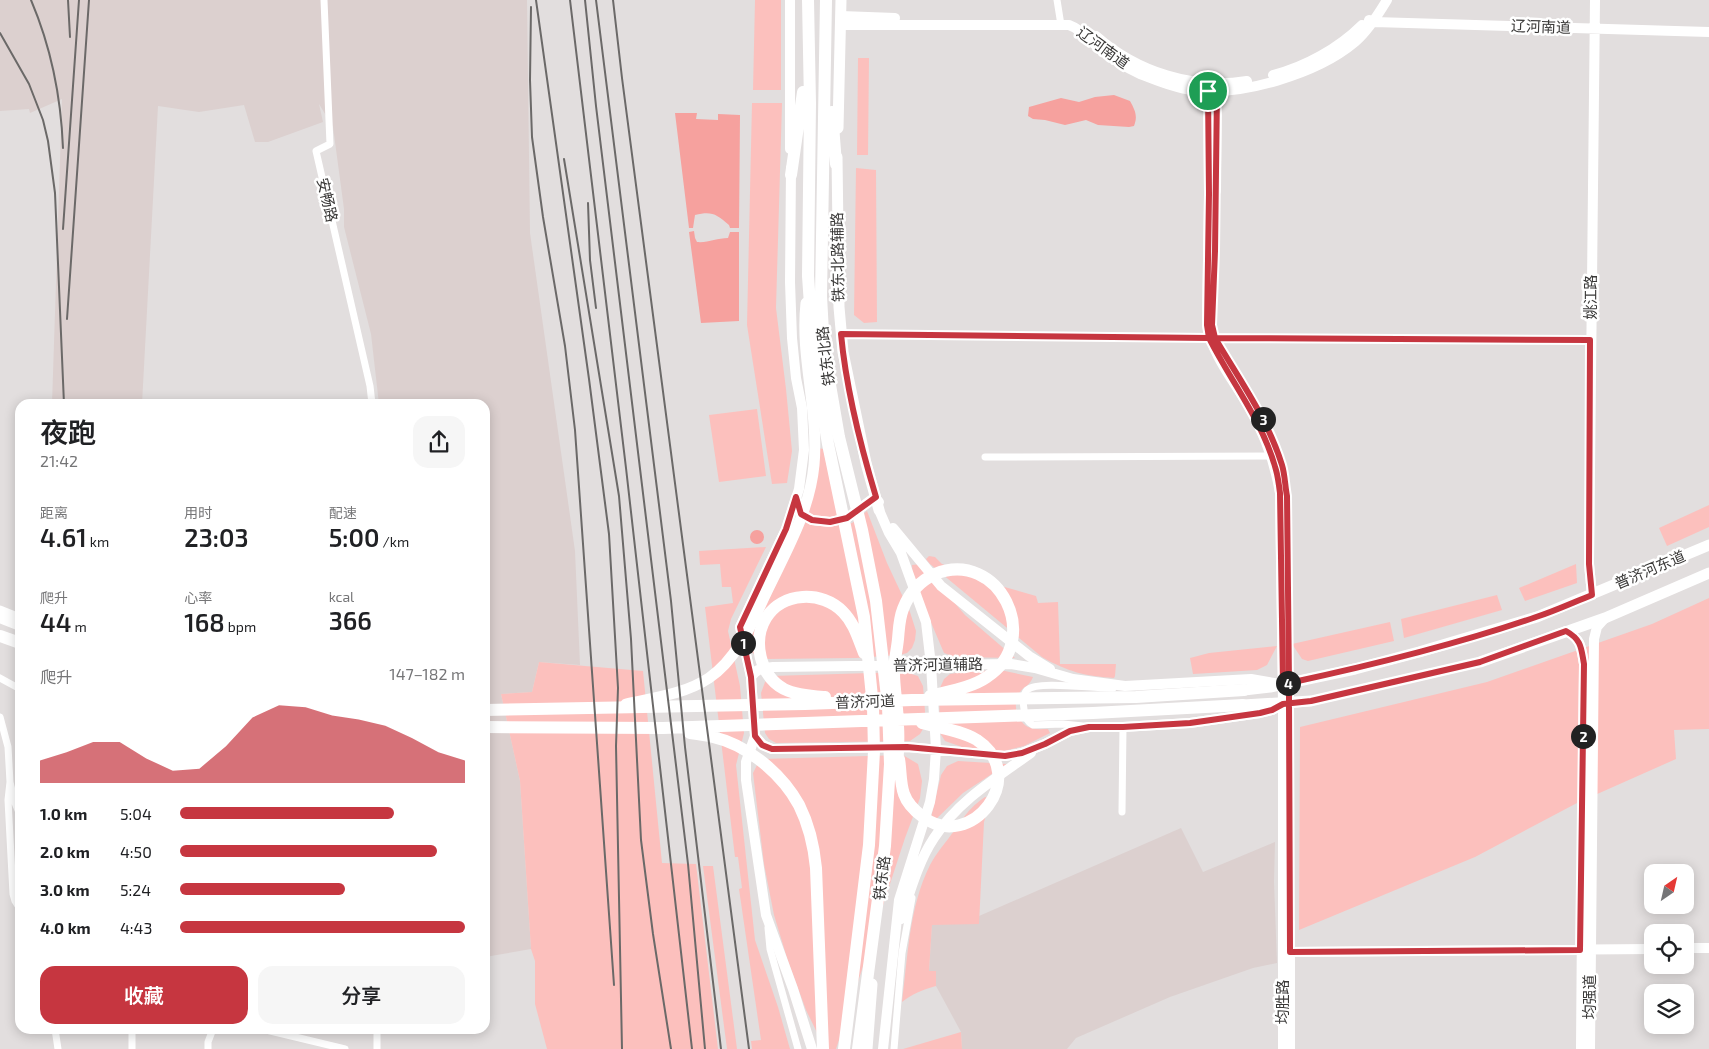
<!DOCTYPE html>
<html lang="zh">
<meta charset="utf-8">
<style>
:root{--surface:#fff;--page:#f6f6f6;--text:#202124;--muted:#757577;--accent:#c63640}
body{margin:0;font-family:"Exo 2","Noto Sans SC",sans-serif;background:var(--page);color:var(--text);height:100vh;display:flex;flex-direction:column;font-size:19px;white-space:nowrap}
*{box-sizing:border-box;margin:0}
p{font-size:16px;color:var(--muted)}
.icon{flex:none;width:28px;height:28px;fill:none;stroke:currentColor;stroke-width:2;stroke-linecap:round;stroke-linejoin:round}
.map{position:relative;flex:1;overflow:hidden}
.sheet{position:absolute;left:15px;top:399px;width:475px;height:635px;display:flex;flex-direction:column;background:var(--surface);border-radius:15px;box-shadow:0 2px 12px #0003}
.sheet>*{flex:none}
.needle{width:32px;rotate:34deg}
.buttons{position:absolute;left:1644px;top:864px;display:grid;gap:10px}
.buttons a{display:grid;place-items:center;width:50px;height:50px;border-radius:10px;background:var(--surface);box-shadow:0 2px 12px #0003;font-size:25px}
.pin{position:absolute;display:grid;place-items:center;width:42px;height:42px;color:#fff;margin:-21px;border:2px solid #fff;border-radius:50%;box-shadow:0 1px 5px #0007}
.km{position:absolute;width:25px;height:25px;margin:-12px;border-radius:50%;background:#222;color:#fff;font-size:14px;line-height:25px;text-align:center}
.round{display:grid;place-items:center;flex:none;width:52px;height:52px;border-radius:15px;background:var(--page)}
.overview{display:flex;align-items:center;justify-content:space-between;height:85px;padding:0 25px}
h1{font-size:28px;font-weight:600;line-height:38px}
.stats{display:grid;grid-template-columns:repeat(3,1fr);gap:8px;height:85px;padding:5px 25px}
.stats div{display:grid;align-content:center}
.stats b{font-size:25px;font-weight:600}
.stats small{font-size:14px;font-weight:400}
.stats p{font-size:14px}
.chart{height:140px;padding:10px 25px}
.chart p{display:flex;justify-content:space-between}
.chart svg{width:100%;height:90px;margin-top:5px;fill:var(--accent);opacity:.7}
.cta{display:flex;gap:10px;margin-top:auto;padding:10px 25px}
.cta a{flex:1;height:58px;border-radius:15px;background:var(--accent);color:#fff;font-size:20px;font-weight:600;line-height:58px;text-align:center}
.cta a+a{background:var(--page);color:var(--text)}
ul{padding:0 25px;list-style:none;font-size:16px}
li{display:grid;grid-template-columns:80px 60px 1fr;align-items:center;height:38px}
li i{height:12px;border-radius:6px;background:var(--accent)}
.map>svg:first-child{display:block}
.built{fill:#dcd0cf}
.green{fill:#fcc0bd}
.water{fill:#f6a19e}
.lines{fill:none;stroke-linecap:round;stroke-linejoin:round}
.street{stroke:#fff;stroke-width:7}
.secondary{stroke:#fff;stroke-width:10}
.primary{stroke:#fff;stroke-width:11}
.highway{stroke:#fff;stroke-width:12}
.rail{stroke:#6b6968;stroke-width:2}
.route-casing{stroke:#fff;stroke-width:10}
.route{stroke:#c63640;stroke-width:6}
.labels{text-anchor:middle;stroke-width:5;stroke-linejoin:round;paint-order:stroke}
.street-label{font-size:15px;fill:#3a3938;stroke:#fff}
</style>
<div class="map">
<svg width="1709" height="1049" viewBox="0 0 1709 1049">
<rect width="100%" height="100%" fill="#e2dede"/>
<path class="built" d="M0 0H527L530 233 575 551 580 665 539 662 532 692 501 694 520 781 531 949 485 957V404H379L371 334 344 227V209L333 127 319 104 323 122 268 142H255L244 105 199 112 158 106 142 404H52L62 99 30 113 29 109 0 111Z
M1181 828 1203 872 1275 842 1274 882 1277 963 1253 968 1170 997 1076 1038 1067 1049H962L961 1032 936 986V972L929 971 932 924H978L979 916Z"/>
<path class="green" d="M755 0H781V90H753Z
M858 58H869L868 155H857Z
M752 103H782L776 308 786 389 792 451 787 483 772 484 747 325Z
M856 168 876 170 877 322 864 323 854 315Z
M757 409 766 476 719 482 709 415Z
M819 448 823 449 839 517 824 519 808 515 818 474Z
M1709 505V527L1667 546 1659 528Z
M867 511 887 563 910 612 916 631 915 640 912 648 907 653 900 655 856 658 765 659 756 656 750 650 751 637 806 521 816 526H833L852 523Z
M766 547 731 619 728 631 740 686 744 733 736 765 755 940 778 1007 790 1049H752L751 1041 761 1040 739 889 742 888 738 857H735L705 607 733 603 731 587H722L720 564 700 565 699 551Z
M929 556 935 557 942 564 1001 586 1036 596 1038 603 1058 602 1060 664H1116L1115 676 1114 678C1085 676 1068 672 1042 657L930 564 926 559Z
M921 564 965 615 1015 658 955 657 944 653 913 580 912 565Z
M1576 564 1577 583 1525 601 1519 588Z
M1497 595 1502 610 1404 638 1401 619Z
M1709 598V729L1674 730 1676 759 1577 803 1475 857 1299 930 1300 727 1487 682 1652 624Z
M1390 622 1394 641 1308 661 1302 659 1292 644Z
M1277 646 1267 665 1257 670 1193 674 1190 658 1209 653Z
M539 662 643 671 662 863 696 864 718 1049H547L535 1004V961L531 949 520 781 501 694 532 692Z
M1000 670 1033 677C1029 687 1025 685 1020 692 1012 702 1016 720 1028 727 1034 730 1042 729 1048 729L1050 733 1024 746 1000 752 962 747 945 741 940 733 939 690 944 679 950 674 963 672Z
M905 672 918 676 923 686 926 724 920 734 910 741 776 743 769 739 765 733 761 693 765 682 771 676Z
M903 755 918 764 922 781 920 798 905 838 836 1049H825L806 1010 787 958 774 915 764 864 753 773 760 759Z
M958 761 1007 764 963 793 929 826 941 775 947 766Z
M985 797 991 798 984 822 979 924 932 925 929 971H936V986C922 990 912 994 902 1002 908 956 909 907 930 865 937 852 946 842 954 831 965 816 969 808 985 797Z
M703 866H713L737 1049H727Z
M961 1032 962 1049H903Z"/>
<path class="water" d="M1114 95 1130 101C1135 110 1138 116 1134 126L1129 127 1098 125 1086 120 1065 125 1045 120 1033 119 1028 116 1029 107 1061 98 1079 102 1095 97Z
M675 113H697L696 119 718 120V114L740 115 739 228H730L729 225C716 214 712 211 695 215L693 228H689Z
M694 231 695 238 697 242C708 243 717 238 728 238L730 232H739V321L701 323 689 232Z
M750 537a7 7 0 1 1 14 0a7 7 0 1 1-14 0Z"/>
<g class="lines">
<path class="street" d="M324 0 330 144 316 151 370 386 372 404
M1057 0 1061 25
M841 334 1590 340
M985 457 1271 456
M0 609 20 617
M0 678 20 689
M0 717 8 747 10 782
M1083 726 1063 724 1033 725C1027 722 1024 715 1024 709 1023 703 1022 695 1027 690 1038 680 1095 689 1113 688
M1122 812 1123 727
M20 815 15 803 10 782 8 800 13 894 15 901 20 909
M768 928 770 949 798 1049
M55 1029 58 1049
M132 1029V1049
M262 1029 345 1049
M377 1029V1049
M208 1049V1042L213 1029
M894 1049 902 953 912 898"/>
<path class="secondary" d="M790 0V149
M841 16 895 18
M1369 20 1374 22 1709 32
M841 25H1069C1083 30 1090 41 1101 50 1113 60 1127 68 1140 74 1156 80 1174 88 1191 90 1240 97 1317 74 1355 42 1368 31 1378 15 1387 0
M1096 36C1137 72 1193 90 1247 81
M1273 75C1305 67 1339 48 1362 25
M1213 83 1208 91 1209 194 1207 325C1212 355 1234 381 1249 407 1264 433 1275 463 1280 493L1283 704V1049
M1213 83 1217 91 1216 191
M791 168 790 282 792 338 796 378 802 408 804 450 799 489 786 529 740 627 751 677 755 736 746 762V780L766 915 793 989 812 1049
M800 508 801 513 812 520 830 522 847 518 875 497 879 502
M879 510 889 533 901 553 926 622 931 665 936 749 934 779 930 802 899 900 883 1049
M893 528 941 586 1029 656 1050 669
M1592 595 1589 564 1595 0
M1566 631C1582 640 1581 647 1584 664L1581 1049
M751 677C757 668 763 668 773 667L1011 664 1035 668 1073 679 1125 686 1251 679 1280 684
M755 736 763 745 772 749 907 747 1005 756 1022 753 1045 744 1070 731 1089 727H1123L1190 723 1260 713 1272 710 1283 704
M901 919C910 892 918 862 934 838 958 801 996 778 1031 753
M1290 923V1049
M1685 948H1709
M1284 952 1652 949
M1590 1049 1594 639 1597 627 1605 618"/>
<path class="primary" d="M838 128 841 0
M837 157 839 307 843 352 866 463 879 510
M1244 690 1270 687 1355 669 1419 652 1537 617 1709 545
M626 704C653 698 685 694 709 678 740 657 754 617 770 585 789 546 810 508 814 465 819 410 800 357 806 303
M1243 705 1311 701 1480 662 1605 618 1709 573
M867 1049 872 984"/>
<path class="highway" d="M808 0 810 103 808 276 814 362 828 444 864 617 873 707 874 751 869 845 844 1049
M826 0 821 296 824 350 839 437 862 530 876 601 888 706 890 764 885 846 858 1049
M832 112 836 164
M791 175 803 92
M0 617 20 625
M0 636 20 643
M825 697C812 696 796 695 784 689 760 676 752 641 766 618 782 592 822 590 843 612 854 623 858 638 864 653
M485 710 805 704 912 700 1136 697 1244 690
M485 727 663 728 1093 713 1243 705
M690 733C698 734 706 735 713 737 748 745 782 774 799 805 809 825 814 847 816 868L823 1049
M899 759C901 770 900 783 904 794 907 803 915 811 923 817 971 853 1031 776 977 740 961 730 939 728 922 723
M897 767C898 754 899 740 898 726 898 708 894 690 894 673 894 661 897 650 898 639 899 629 899 619 903 609 909 593 920 581 935 574 999 548 1044 640 987 677 971 688 949 691 930 696"/>
<path class="rail" d="M31 0C51 47 61 97 63 148
M68 0 70 37
M536 0 589 379 609 534 618 688 616 746 622 1049
M570 0 626 468 692 1049
M585 0 596 106 688 864 705 1049
M596 0 671 601 685 747 721 1049
M613 0 622 78 749 1049
M531 7 530 80 532 137 543 217 565 346 575 430 614 985
M0 33 29 84 43 120 48 141 55 193 64 404
M564 159 619 496 631 639 641 840 653 934 671 1049
M588 203 590 260 596 308
M63 229 79 0
M67 319 89 0"/>
</g>
<g class="lines">
<defs>
<path id="route" d="M1208 91 1209 194 1207 325 1209 338 841 334C846 388 860 444 876 497L847 518 830 522 812 520 801 514 796 497 786 529 740 627 751 677 755 736 762 745 772 749 907 747 1005 756 1022 753 1045 744 1070 731 1089 727H1123L1190 723 1260 713 1272 710 1283 704 1311 701 1480 662 1566 631C1582 640 1581 648 1584 664L1580 950 1290 952 1289 703V683L1287 496C1285 486 1285 475 1282 465 1268 419 1239 379 1215 338L1590 340 1589 564 1592 595C1574 602 1555 611 1536 617 1455 645 1373 665 1289 683L1283 684 1280 493C1279 485 1278 477 1276 470 1263 421 1231 382 1209 338H1215L1212 325 1215 251 1217 91H1208"/>
</defs>
<use href="#route" class="route-casing"/>
<use href="#route" class="route"/>
</g>
<g class="labels">
<g class="street-label">
<text transform="translate(1541 27) rotate(2)" y="5">辽河南道</text>
<text transform="translate(1103 48) rotate(36)" y="5">辽河南道</text>
<text transform="translate(327 200) rotate(77)" y="5">安畅路</text>
<text transform="translate(838 257) rotate(-91)" y="5">铁东北路辅路</text>
<text transform="translate(1591 297) rotate(-90)" y="5">姚江路</text>
<text transform="translate(826 356) rotate(-97)" y="5">铁东北路</text>
<text transform="translate(1650 570) rotate(-23)" y="5">普济河东道</text>
<text transform="translate(938 665) rotate(-1)" y="5">普济河道辅路</text>
<text transform="translate(865 702) rotate(-2)" y="5">普济河道</text>
<text transform="translate(882 878) rotate(-83)" y="5">铁东路</text>
<text transform="translate(1590 997) rotate(-90)" y="5">均强道</text>
<text transform="translate(1283 1002) rotate(-90)" y="5">均胜路</text>
</g>
</g>
</svg>
<div class="buttons">
<a><svg class="needle" viewBox="-14 -14 28 28"><path d="M0-13l5 13h-10z" fill="#e53935"/><path d="M0 13l5-13h-10z" fill="#757577"/></svg></a>
<a><svg class="icon" aria-label="locate" viewBox="0 0 24 24"><circle cx="12" cy="12" r="6"/><path d="M12 2v4M12 18v4M2 12h4M18 12h4"/></svg></a>
<a><svg class="icon" aria-label="layers" viewBox="0 0 24 24"><path d="M12 4l9 5-9 5-9-5zM3 14l9 5 9-5"/></svg></a>
</div>
<div class="pin" style="left:1208px;top:91px;background:#1e9e55"><svg class="icon" aria-label="arrive" viewBox="0 0 24 24"><path d="M6 21V4h12l-3 4 3 4H6"/></svg></div>
<b class="km" style="left:743px;top:643px">1</b>
<b class="km" style="left:1583px;top:736px">2</b>
<b class="km" style="left:1263px;top:419px">3</b>
<b class="km" style="left:1288px;top:683px">4</b>
<section class="sheet">
<div class="overview"><div><h1>夜跑</h1><p>21:42</p></div><a class="round"><svg class="icon" aria-label="share" viewBox="0 0 24 24"><path d="M12 15V3M7 8l5-5 5 5M5 13v7h14v-7"/></svg></a></div>
<div class="stats">
<div><p>距离</p><b>4.61<small> km</small></b></div>
<div><p>用时</p><b>23:03</b></div>
<div><p>配速</p><b>5:00<small> /km</small></b></div>
</div>
<div class="stats">
<div><p>爬升</p><b>44<small> m</small></b></div>
<div><p>心率</p><b>168<small> bpm</small></b></div>
<div><p>kcal</p><b>366</b></div>
</div>
<div class="chart"><p><span>爬升</span>147–182 m</p>
<svg viewBox="0 0 160 44" preserveAspectRatio="none"><path d="M0 44V33L10 29L20 24L30 24L40 32L50 38L60 37L70 26L80 12L90 6L100 7L110 11L120 13L130 16L140 22L150 29L160 33V44z"/></svg>
</div>
<ul>
<li><b>1.0 km</b>5:04<i style="width:75%"></i></li>
<li><b>2.0 km</b>4:50<i style="width:90%"></i></li>
<li><b>3.0 km</b>5:24<i style="width:58%"></i></li>
<li><b>4.0 km</b>4:43<i style="width:100%"></i></li>
</ul>
<div class="cta"><a>收藏</a><a>分享</a></div>
</section>
</div>
